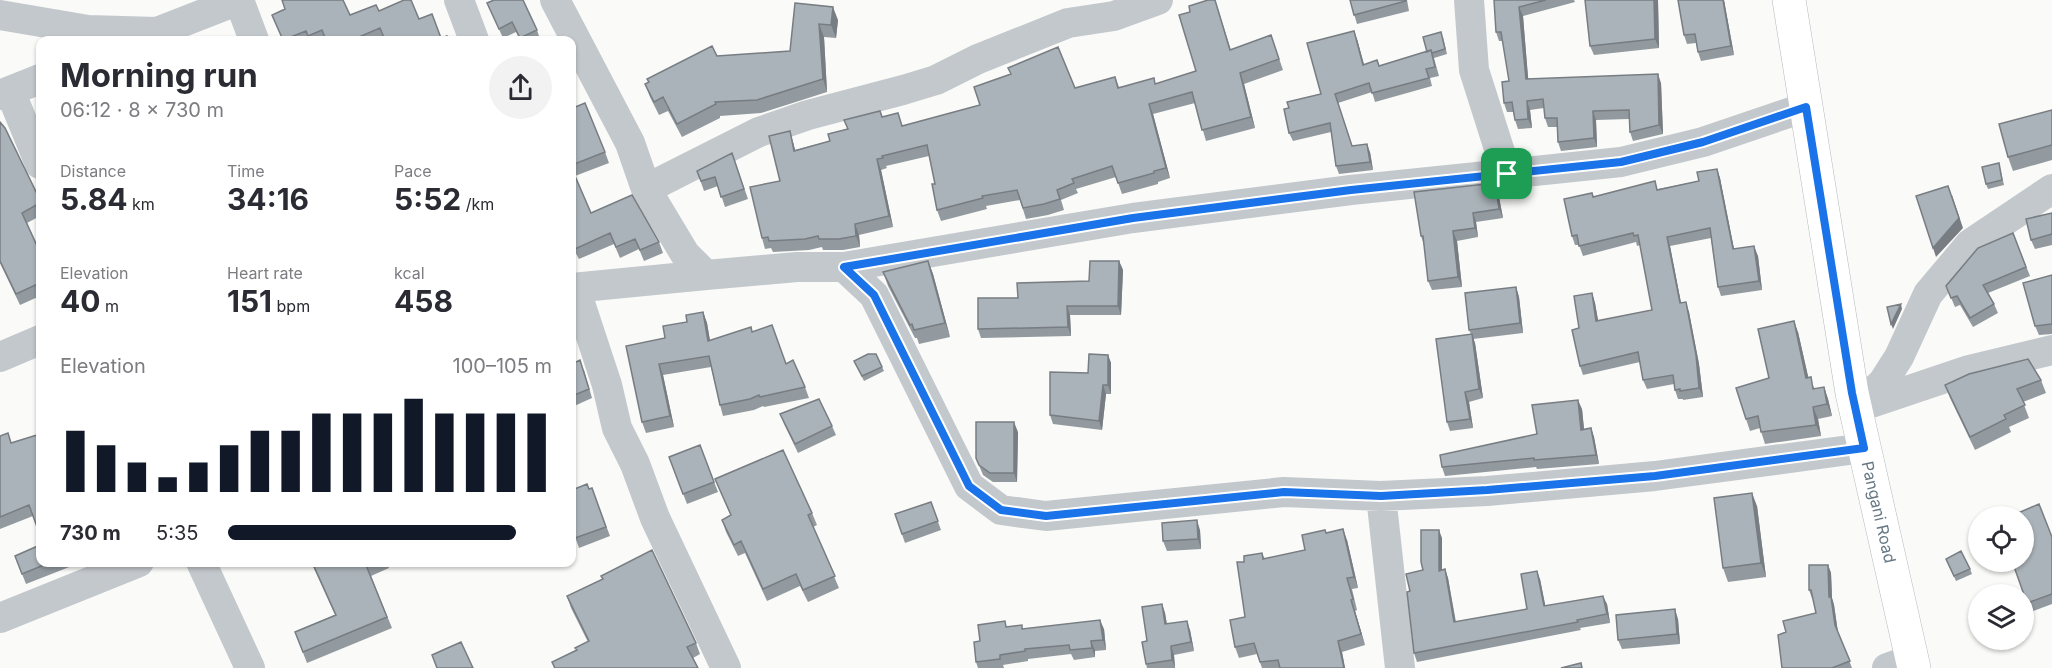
<!DOCTYPE html>
<meta charset="utf-8">
<style>
:root{--surface:#fff;--page:#f2f2f3;--text:#2b2b33;--muted:#7c7c81;--accent:#111827}
body{margin:0;font-family:Inter,sans-serif;background:var(--page);color:var(--text);height:100vh;display:flex;flex-direction:column;font-size:22px;white-space:nowrap}
*{box-sizing:border-box;margin:0}
p{font-size:20px;color:var(--muted)}
.icon{flex:none;width:33px;height:33px;fill:none;stroke:currentColor;stroke-width:2;stroke-linecap:round;stroke-linejoin:round}
.map{position:relative;flex:1;overflow:hidden}
.drawer{position:absolute;left:36px;top:36px;width:540px;height:531px;display:flex;flex-direction:column;background:var(--surface);border-radius:12px;box-shadow:0 2px 4px #0004}
.drawer>*{flex:none}
.tools{position:absolute;left:1968px;top:506px;display:grid;gap:12px}
.tools a{display:grid;place-items:center;width:66px;height:66px;border-radius:50%;background:var(--surface);box-shadow:0 2px 4px #0004;font-size:30px}
.pin{position:absolute;display:grid;place-items:center;width:51px;height:51px;color:#fff;margin:-26px;border-radius:12px;box-shadow:0 3px 9px #0006}
.round{display:grid;place-items:center;flex:none;width:63px;height:63px;border-radius:32px;background:var(--page)}
.summary{display:flex;align-items:center;justify-content:space-between;height:102px;padding:0 24px}
h1{font-size:33px;font-weight:700;line-height:45px}
.metrics{display:grid;grid-template-columns:repeat(3,1fr);gap:9px;height:102px;padding:6px 24px}
.metrics div{display:grid;align-content:center}
.metrics b{font-size:30px;font-weight:700}
.metrics small{font-size:16px;font-weight:400}
.metrics p{font-size:16px}
.chart{height:168px;padding:12px 24px}
.chart p{display:flex;justify-content:space-between}
.chart svg{width:100%;height:108px;margin-top:6px;stroke:var(--accent);stroke-width:6}
ul{padding:0 24px;list-style:none;font-size:20px}
li{display:grid;grid-template-columns:96px 72px 1fr;align-items:center;height:45px}
li i{height:15px;border-radius:8px;background:var(--accent)}
.map>svg:first-child{display:block}
.lines{fill:none;stroke-linecap:round;stroke-linejoin:round}
.major-casing{stroke:#b4babe;stroke-width:34}
.minor{stroke:#c3c8cc;stroke-width:30}
.major{stroke:#fff;stroke-width:33}
.wall{fill:#929a9f}
.shaded-wall{fill:#777d82}
.building{fill:#aab3b9;stroke:#777d82;stroke-width:1.5}
.route-casing{stroke:#fff;stroke-width:12}
.route{stroke:#1a73e8;stroke-width:8}
.labels{text-anchor:middle;stroke-width:6;stroke-linejoin:round;paint-order:stroke}
.street-label{font-size:16px;fill:#647783;stroke:#fff}
</style>
<div class="map">
<svg width="2052" height="668" viewBox="0 0 2052 668">
<rect width="100%" height="100%" fill="#fafaf8"/>
<g class="lines">
<defs>
<path id="major" d="M1789 0 1852 393 1914 668"/>
</defs>
<use href="#major" class="major-casing"/>
<path class="minor" d="M239 0 254 40
M459 0 474 40
M555 0 630 143 646 189 685 254 706 275 797 267H844L874 295 969 486 1001 510 1046 516 1284 492 1381 496 1487 491 1655 476 1864 448
M1469 0 1474 70 1507 174
M0 15 88 30 157 32
M139 39 239 0
M10 91 40 164
M0 95 40 79
M646 189 759 132 808 115 903 90 936 80 978 59 1068 23 1114 16 1158 0
M844 267 1133 218 1351 190 1621 162 1703 142 1806 107
M572 288 706 275
M575 288 607 385 617 428 635 464 655 518 726 668
M0 357 40 340
M1862 406 1969 370 2052 350
M1856 409 1883 382 1899 357 1928 294 1970 244 2052 189
M1381 496 1400 668
M201 562 250 668
M0 618 139 562
M1887 668 1912 659"/>
<use href="#major" class="major"/>
</g>
<path class="wall" d="M282 0 350 15 379 11 419 19 441 38 449 40H283L272 15 285 9Z
M1350 0H1407L1409 11 1357 24Z
M1494 0H1574L1575 2 1523 16 1528 79 1661 83 1663 134 1633 141 1630 132 1629 119 1596 120 1597 147 1561 151 1558 142 1557 127H1548L1545 118 1544 108 1530 110 1532 128 1518 129 1515 120 1513 112H1507L1504 103 1509 81 1503 41H1499L1496 32Z
M1658 0 1659 48 1594 55 1590 46Z
M1724 0 1734 55 1701 61 1698 52 1696 43 1687 44 1684 35Z
M487 3 537 30 540 39 537 40H520L516 32 503 38Z
M795 3 838 20 836 38 824 37 827 92 761 113 720 116V118L682 137 668 111 659 115 650 97 645 84 717 56 790 51Z
M1218 9 1231 50 1271 35 1283 70 1244 84 1255 128 1206 141 1195 103 1153 114 1170 178 1158 182V184L1122 194 1116 177 1076 189 1078 193 1061 200 1064 210 1048 215 1026 219 1020 200 986 206 987 209 941 221 937 210 935 184 929 156 886 166 887 168 881 170 893 227 859 235 860 247 843 250H823L822 247 809 250 773 252 771 248 765 249 762 238 780 181 793 142 795 150 830 141 848 129 880 111 883 117 903 126 1075 88 1115 77 1119 87 1156 84 1196 71Z
M1443 37 1447 54 1434 58 1439 76 1430 78 1432 86 1375 102 1372 92 1338 103 1352 146 1370 152 1373 170 1339 174 1336 166 1331 132 1293 141 1289 133V108L1321 94 1357 39 1364 64 1379 66 1427 52Z
M572 106 605 152 609 163 575 176 591 213 659 242 663 253 644 261 639 249 620 258 614 244 579 259 573 248H572Z
M2052 110V160L2013 171 2008 157Z
M0 122 40 200V216L27 223 39 250H40V296L20 305 0 263Z
M732 153 748 199 725 207 718 186 704 191 697 171Z
M1999 163 2004 185 1988 189 1986 184Z
M1717 169 1720 178 1734 249 1758 256 1762 290 1721 296 1718 287 1711 238 1670 246 1681 303 1689 312 1699 364 1703 397 1683 400V399H1678L1675 390 1674 384 1647 389 1643 380 1640 362 1583 375 1580 366 1579 328 1592 293 1595 303 1598 321 1652 310 1640 245 1637 246 1636 242 1583 256 1579 245H1575L1572 236 1592 193 1594 197 1658 189 1699 181Z
M1495 183 1498 192 1503 218 1476 222 1478 237 1457 241 1462 287 1432 290 1428 281 1424 245 1421 236Z
M2052 213V245L2035 249 2031 240Z
M2013 233 2030 276 1988 293 1994 304 1998 313 1973 327 1960 305 1955 307 1946 286Z
M928 261 933 274 950 337 919 344 917 338H915L888 286 883 272Z
M1119 261 1123 270 1121 315H1070L1071 336 981 338 978 329 1018 298 1089 281Z
M2052 275V334L2039 335 2035 326Z
M1516 287 1519 297 1523 333 1473 339 1475 343 1483 398 1469 402 1473 428 1450 431 1447 422 1471 334 1469 330Z
M703 312 707 323 710 341 752 332 786 364 805 387 809 398 764 407 763 406 754 410 723 416 720 405 711 367 663 375 674 427 646 433 642 422 665 338 687 322Z
M1798 332 1808 377 1815 389 1824 387 1828 399 1832 416 1818 419 1821 436 1765 444 1760 428 1750 431 1746 419Z
M1108 355 1111 363V394H1106L1102 430 1053 424 1050 415 1088 373Z
M854 361 882 367 884 371 864 381Z
M572 364 584 370 592 398 572 407Z
M2041 380 2046 393 2023 402 2029 418 2009 427 2011 432 1975 450 1950 398 1945 385Z
M1582 409 1584 429 1591 428 1594 437 1599 464 1537 469 1536 467 1445 476 1442 467 1537 434Z
M780 414 832 426 836 435 798 453 784 424Z
M1018 432 1017 482H993L983 475 976 458Z
M0 436 11 443 33 516 0 529Z
M700 445 718 492 687 504 669 457Z
M715 479 812 513 817 525 813 527 839 588 808 602 800 586 767 601 745 553 738 556 726 532 722 520 731 516Z
M592 488 610 536 579 548 572 528 589 489Z
M931 502 941 530 905 543 895 514Z
M1757 506 1766 577 1728 582 1723 568Z
M1200 530 1201 549 1167 551 1163 541Z
M1326 533 1347 540 1358 588 1352 589 1357 610 1355 611 1365 645 1342 652 1345 668H1262L1257 654 1239 658 1235 647 1245 617 1244 562 1262 553 1265 559 1305 550Z
M2052 537V604L2031 612 2013 562 2011 563 2010 561H2024Z
M1442 538V570L1445 569 1448 578 1456 622 1527 609 1540 579 1545 605 1607 604 1610 623 1580 628 1581 630 1417 662 1414 653 1410 591Z
M15 556 40 562H82L26 584Z
M311 562H387L389 568 371 576 392 628 307 663 295 632 335 615Z
M1948 564 1970 569 1972 574 1956 581Z
M1828 565 1831 573 1832 598 1834 605 1838 632 1852 668H1782L1786 632 1816 613 1813 598H1812L1809 590Z
M567 596 696 643 700 654 693 658 698 668H554L552 662 576 650 588 642 571 608Z
M1162 604 1165 613 1167 624 1190 630 1194 651 1174 655 1175 668H1147L1146 664 1147 641Z
M1678 619 1680 644 1622 649 1618 640Z
M1007 627 1023 629H1104L1106 650 1095 651V657L1074 660 1071 654 1028 659V661L1003 665 1004 668H978L976 662 980 641Z"/>
<path class="shaded-wall" d="M1654 0H1658L1659 48 1655 39Z
M1723 0H1724L1734 55 1731 46Z
M833 7 838 20 836 38 831 25Z
M1519 7 1523 16 1529 88 1526 79Z
M819 24 824 37 827 92 823 79Z
M1354 31 1357 39 1366 73 1363 65Z
M1240 73 1244 84 1255 128 1251 117Z
M1658 74 1661 83 1663 134 1659 125Z
M1527 101 1530 110 1532 128 1528 119Z
M1149 104 1153 114 1170 178 1166 168Z
M1593 111 1596 120 1597 147 1594 138Z
M790 131 793 142 798 161 794 151Z
M1367 144 1370 152 1373 170 1370 162Z
M877 159 881 170 893 227 889 216Z
M1717 169 1720 178 1736 259 1733 249Z
M1495 183 1498 192 1503 218 1499 209Z
M1952 195 1963 228 1936 257 1933 248Z
M1473 213 1476 222 1478 237 1475 228Z
M855 224 859 235 860 247 856 236Z
M1453 231 1457 241 1462 287 1458 277Z
M1667 237 1670 246 1683 313 1680 303Z
M1754 246 1758 256 1762 290 1759 281Z
M928 261 933 274 950 337 945 323Z
M1119 261 1123 270 1121 315 1118 306Z
M1516 287 1519 297 1523 333 1520 323Z
M1592 293 1595 303 1600 331 1596 321Z
M1686 302 1689 312 1699 364 1703 397 1699 388Z
M1901 304 1902 309 1893 329 1891 324Z
M1067 306 1070 315 1071 336 1068 327Z
M703 312 707 323 712 352 708 341Z
M1794 321 1798 332 1811 389 1806 378Z
M1472 334 1475 343 1483 398 1479 389Z
M1108 355 1111 363V394L1108 385Z
M659 364 663 375 674 427 670 416Z
M1103 385 1106 394 1102 430 1099 421Z
M1824 387 1828 399 1832 416 1827 404Z
M1465 392 1469 402 1473 428 1470 419Z
M1578 400 1582 409 1585 439 1581 430Z
M1813 407 1818 419 1821 436 1816 425Z
M1014 422 1018 432 1017 482 1014 473Z
M1591 428 1594 437 1599 464 1596 455Z
M1752 493 1757 506 1766 577 1761 563Z
M1197 520 1200 530 1201 549 1198 539Z
M1343 529 1347 540 1358 588 1354 577Z
M1439 530 1442 538V579L1439 571Z
M1828 565 1831 573 1832 598 1834 605 1838 633 1835 625 1829 597Z
M1445 569 1448 578 1457 631 1454 622Z
M1537 571 1540 579 1547 614 1544 606Z
M1603 596 1607 604 1610 623 1607 614Z
M1351 600 1355 611 1365 645 1361 634Z
M1162 604 1165 613 1168 633 1165 624Z
M1675 609 1678 619 1680 644 1677 634Z
M1100 620 1104 629 1106 650 1103 640Z
M1187 621 1190 630 1194 651 1191 642Z
M1091 641 1095 651V657L1092 648Z
M1338 641 1342 652 1345 668H1344Z
M1171 646 1174 655 1175 668 1172 660Z"/>
<path class="building" d="M282 0H343L350 15 376 5 379 11 404 0H411L419 19 432 14 441 38 447 36 449 40H385L380 28 352 40H326L322 30 308 36 306 31 283 40 272 15 285 9Z
M494 0H523L537 30 520 38 512 22 499 29 487 3Z
M1208 0H1215L1230 50 1271 35 1279 59 1240 73 1251 117 1202 130 1192 92 1149 104 1166 168 1154 171V173L1118 183 1112 166 1072 179 1074 183 1057 190 1060 199 1044 204 1023 208 1017 190 982 196 983 198 937 210 932 184H935L927 145 882 156 883 158 877 159 889 216 855 224 856 236 839 239H819L818 236 805 239 769 241 768 237 762 238 750 187 780 181 769 136 790 131 794 151 830 141 828 134 848 129 844 120 880 111 882 117 898 113 902 126 980 105 974 87 1011 74 1008 68 1058 47 1075 88 1115 77 1118 88 1154 78 1155 84 1196 71 1179 15 1190 12 1189 6Z
M1350 0H1406V1L1354 15Z
M1494 0H1546L1519 7 1526 79 1658 74 1659 125 1630 132 1629 110 1593 111 1594 138 1558 142 1557 118H1545L1543 99 1527 101 1528 119 1515 120 1512 102 1504 103 1502 82 1509 81 1501 32H1496Z
M1585 0H1654L1655 39 1590 46Z
M1678 0H1723L1731 46 1698 52 1695 34 1684 35Z
M795 3 833 7 831 25 819 24 823 79 757 100 715 102 716 104 677 124 663 97 654 102 645 84 649 82 647 79 712 46 717 56 790 51Z
M1354 31 1363 65 1377 60 1379 66 1431 50 1435 67 1426 69 1429 78 1372 93 1369 83 1335 94 1352 146 1367 144 1370 162 1336 166 1330 123 1289 133 1284 109 1289 108 1287 102 1321 94 1307 43Z
M1441 32 1445 49 1432 53 1431 50 1427 52 1423 37Z
M585 103 605 152 572 165V106L573 108Z
M2052 110V145L2008 157 1999 124Z
M0 122 5 128 40 200V203L22 213 39 250H40V283L16 294 0 261Z
M732 153 744 189 721 197 715 177 701 181 697 171Z
M1999 163 2002 180 1986 184 1982 167Z
M572 169 591 213 632 195 659 242 640 250 635 239 616 247 610 233 575 249 572 242Z
M1717 169 1733 249 1754 246 1759 281 1718 287 1710 228 1667 237 1680 303 1686 302 1696 355 1699 388 1680 391V389L1675 390 1673 375 1643 380 1638 352 1580 366 1572 330 1579 328 1574 296 1592 293 1596 321 1652 310 1638 235 1634 236 1633 233 1579 246 1577 235 1572 236 1564 199 1592 193 1593 197 1655 181 1657 190 1699 181 1697 172Z
M1495 183 1499 209 1473 213 1475 228 1453 231 1458 277 1428 281 1423 236H1421L1414 192Z
M1948 186 1959 218 1933 248 1916 196Z
M2052 213V234L2031 240 2026 219Z
M2013 233 2026 267 1983 285 1994 304 1970 318 1957 296 1951 298 1946 286 1978 248Z
M928 261 945 323 914 330 912 324 910 325 883 272Z
M1090 261H1119L1118 306H1067L1068 327 978 329V298H1018L1017 283 1089 281Z
M2052 275V324L2035 326 2023 283Z
M1516 287 1520 323 1469 330 1465 293Z
M1901 304 1891 324 1887 307Z
M703 312 708 341 751 327 752 332 772 325 786 364 793 360 805 387 760 397 759 395 750 399 720 405 709 356 659 364 670 416 642 422 626 346 665 338 663 326 687 322 686 315Z
M1794 321 1806 378 1811 377 1813 389 1824 387 1827 404 1813 407 1816 425 1761 432 1758 416 1746 419 1736 388 1769 378 1758 329Z
M1472 334 1479 389 1465 392 1470 419 1447 422 1436 339Z
M868 354H876L882 367 862 376 854 361Z
M1089 354 1108 355V385H1103L1099 421 1050 415V372L1088 373Z
M2028 359 2041 380 2017 389 2025 405 2004 415 2006 419 1970 437 1945 385 1969 374Z
M580 360 589 389 572 396V364Z
M819 399 832 426 795 444 780 414Z
M1578 400 1581 430 1591 428 1596 455 1534 460V458L1442 467 1440 455 1537 434 1532 405Z
M976 422H1014V473H990L979 465 976 458Z
M8 433 11 443 40 434V535L29 505 0 517V436Z
M700 445 714 482 683 494 669 457Z
M783 450 812 513 808 515 835 576 803 590 796 574 763 589 741 541 734 545 722 520 731 515 715 479Z
M587 484 589 489 592 488 606 527 575 538 572 528V490Z
M1752 493 1761 563 1723 568 1714 498Z
M931 502 938 521 902 534 895 514Z
M2039 504 2052 537V594L2027 603 2012 561H2024V516H2011Z
M1197 520 1198 539 1163 541 1162 523Z
M1343 529 1354 577 1347 578 1353 599 1351 600 1361 634 1338 641 1344 668H1280L1278 660 1260 662 1254 643 1235 647 1230 620 1245 617 1237 562H1244V556L1262 553 1263 559 1305 550 1302 535 1325 530 1326 533Z
M1421 530H1439V571L1445 569 1454 622 1527 609 1521 574 1537 571 1544 606 1603 596 1607 614 1577 620 1578 622 1414 653 1407 592 1410 591 1406 574 1423 570 1421 562Z
M40 545V562H51L22 574 15 556Z
M652 550 696 643 687 647 698 668H555L552 662 577 650 575 648 589 641 567 596 603 579 601 576Z
M1961 551 1970 569 1954 576 1946 559Z
M312 562H372L366 565 387 617 303 652 295 632 336 615Z
M1809 565H1828L1829 597H1831L1835 625 1850 661 1832 668H1782L1778 635 1786 632 1783 621 1816 613 1811 590H1809Z
M1162 604 1165 624 1187 621 1191 642 1171 646 1172 660 1146 664 1142 642 1147 641 1142 607Z
M1675 609 1677 634 1618 640 1616 615Z
M1100 620 1103 640 1091 641 1092 648 1070 650 1069 645 1025 649V651L1000 655V659L976 662 974 642 980 641 978 625 1005 621 1006 627 1022 625V629Z
M461 642 473 668H437L432 655Z
M1581 663 1582 668H1561Z"/>
<g class="lines">
<defs>
<path id="route" d="M1806 107 1852 393 1864 448 1655 476 1487 490 1381 496 1284 492 1046 516 1001 510 969 486 874 295 844 267 1133 218 1351 190 1621 162 1703 142Z"/>
</defs>
<use href="#route" class="route-casing"/>
<use href="#route" class="route"/>
</g>
<g class="labels">
<g class="street-label">
<text transform="translate(1879 512) rotate(77)" y="6">Pangani Road</text>
</g>
</g>
</svg>
<div class="tools">
<a><svg class="icon" aria-label="locate" viewBox="0 0 24 24"><circle cx="12" cy="12" r="6"/><path d="M12 2v4M12 18v4M2 12h4M18 12h4"/></svg></a>
<a><svg class="icon" aria-label="layers" viewBox="0 0 24 24"><path d="M12 4l9 5-9 5-9-5zM3 14l9 5 9-5"/></svg></a>
</div>
<div class="pin" style="left:1507px;top:174px;background:#1e9e55"><svg class="icon" aria-label="arrive" viewBox="0 0 24 24"><path d="M6 21V4h12l-3 4 3 4H6"/></svg></div>
<section class="drawer">
<div class="summary"><div><h1>Morning run</h1><p>06:12 · 8 × 730 m</p></div><a class="round"><svg class="icon" aria-label="share" viewBox="0 0 24 24"><path d="M12 15V3M7 8l5-5 5 5M5 13v7h14v-7"/></svg></a></div>
<div class="metrics">
<div><p>Distance</p><b>5.84<small> km</small></b></div>
<div><p>Time</p><b>34:16</b></div>
<div><p>Pace</p><b>5:52<small> /km</small></b></div>
</div>
<div class="metrics">
<div><p>Elevation</p><b>40<small> m</small></b></div>
<div><p>Heart rate</p><b>151<small> bpm</small></b></div>
<div><p>kcal</p><b>458</b></div>
</div>
<div class="chart"><p><span>Elevation</span>100–105 m</p>
<svg viewBox="0 0 160 44" preserveAspectRatio="none"><path d="M5 44V19M15 44V25M25 44V32M35 44V38M45 44V32M55 44V25M65 44V19M75 44V19M85 44V12M95 44V12M105 44V12M115 44V6M125 44V12M135 44V12M145 44V12M155 44V12"/></svg>
</div>
<ul>
<li><b>730 m</b>5:35<i style="width:89%"></i></li>
</ul>
</section>
</div>
